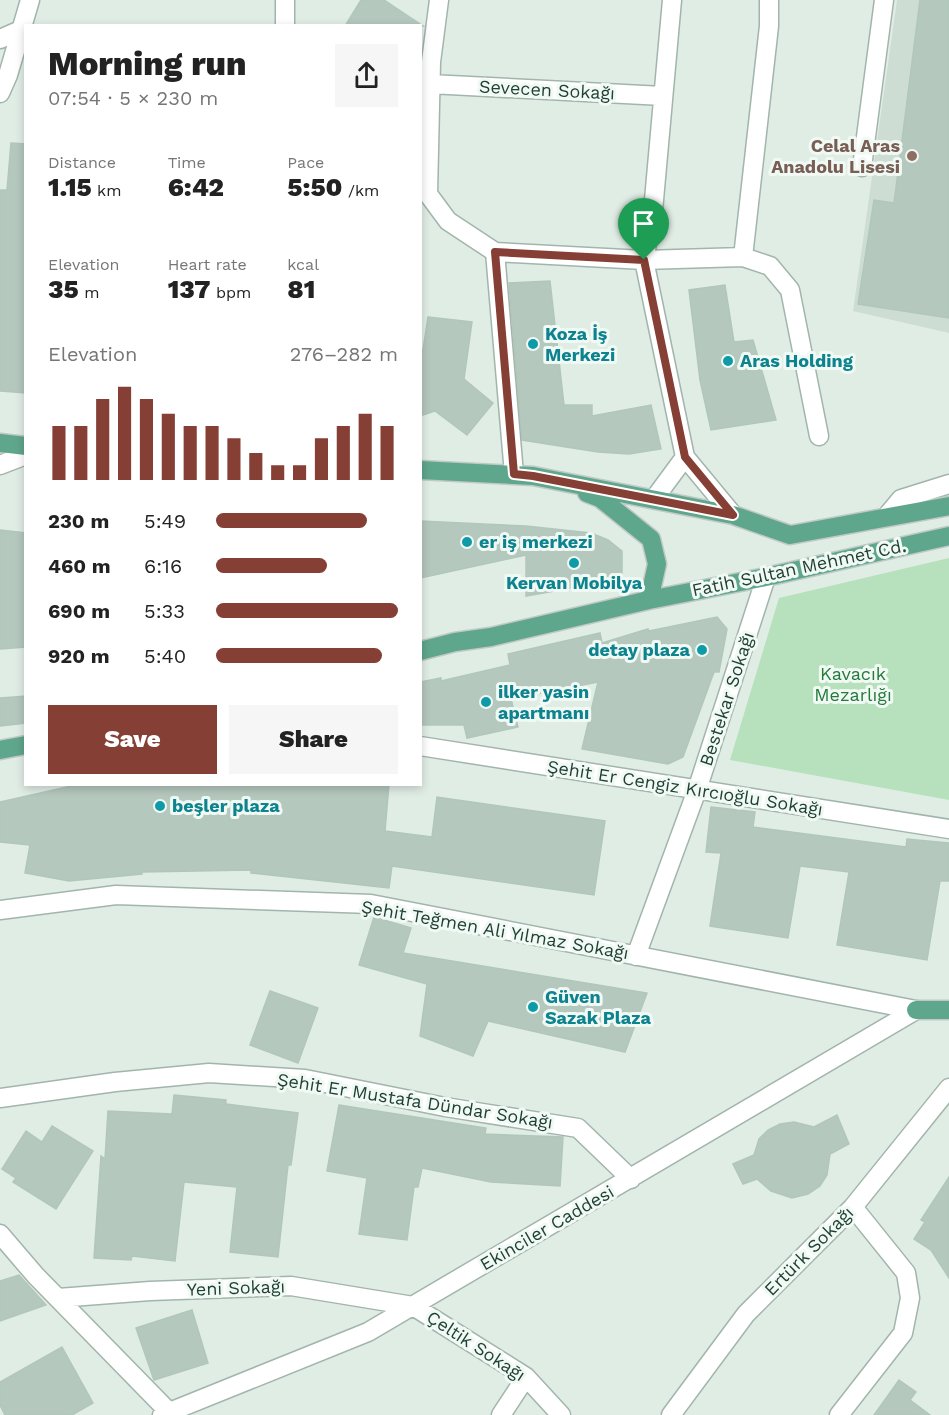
<!DOCTYPE html>
<meta charset="utf-8">
<style>
:root{--surface:#fff;--page:#f6f6f6;--text:#222;--muted:#767676;--accent:#853f34}
body{margin:0;font-family:"Work Sans",sans-serif;background:var(--page);color:var(--text);height:100vh;display:flex;flex-direction:column;font-size:22px;white-space:nowrap}
*{box-sizing:border-box;margin:0}
p{font-size:20px;color:var(--muted)}
.icon{flex:none;width:33px;height:33px;fill:none;stroke:currentColor;stroke-width:2;stroke-linecap:round;stroke-linejoin:round}
.map{position:relative;flex:1;overflow:hidden}
.panel{position:absolute;left:24px;top:24px;width:398px;height:762px;display:flex;flex-direction:column;background:var(--surface);border-radius:0px;box-shadow:0 3px 9px #0003}
.panel>*{flex:none}
.pin{position:absolute;display:grid;place-items:center;width:51px;height:51px;color:#fff;margin:-62px -26px;border-radius:50% 50% 50% 0;rotate:-45deg;box-shadow:0 0 6px #0007}
.pin .icon{rotate:45deg}
.round{display:grid;place-items:center;flex:none;width:63px;height:63px;border-radius:0px;background:var(--page)}
.headline{display:flex;align-items:center;justify-content:space-between;height:102px;padding:0 24px}
h1{font-size:33px;font-weight:800;line-height:45px}
.metrics{display:grid;grid-template-columns:repeat(3,1fr);gap:9px;height:102px;padding:6px 24px}
.metrics div{display:grid;align-content:center}
.metrics b{font-size:26px;font-weight:800}
.metrics small{font-size:16px;font-weight:400}
.metrics p{font-size:16px}
.chart{height:168px;padding:12px 24px}
.chart p{display:flex;justify-content:space-between}
.chart svg{width:100%;height:108px;margin-top:6px;stroke:var(--accent);stroke-width:6}
.cta{display:flex;gap:12px;margin-top:auto;padding:12px 24px}
.cta a{flex:1;height:69px;border-radius:0px;background:var(--accent);color:#fff;font-size:24px;font-weight:800;line-height:69px;text-align:center}
.cta a+a{background:var(--page);color:var(--text)}
ul{padding:0 24px;list-style:none;font-size:20px}
li{display:grid;grid-template-columns:96px 72px 1fr;align-items:center;height:45px}
li i{height:15px;border-radius:8px;background:var(--accent)}
.map>svg:first-child{display:block}
.built{fill:#ceddd4}
.green{fill:#b6e1bc}
.building{fill:#b5c8be;stroke:#b1c7bb;stroke-width:1.5}
.lines{fill:none;stroke-linecap:round;stroke-linejoin:round}
.minor-casing{stroke:#a2b5ac;stroke-width:21}
.major-casing{stroke:#c0c9c6;stroke-width:21}
.minor{stroke:#fff;stroke-width:18}
.major{stroke:#5fa78c;stroke-width:18}
.route-casing{stroke:#fff;stroke-width:12}
.route{stroke:#853f34;stroke-width:8}
.education-dot{fill:#8d6e63;stroke:#f1f9f4;stroke-width:2}
.culture-dot{fill:#0f9aa8;stroke:#f1f9f4;stroke-width:2}
.labels{text-anchor:middle;stroke-width:6;stroke-linejoin:round;paint-order:stroke}
.street-label{font-size:18px;fill:#1e3f32;stroke:#f1f9f4}
.education-label{font-size:18px;font-weight:bold;fill:#785e54;stroke:#f1f9f4;text-anchor:end}
.culture-label{font-size:18px;font-weight:bold;fill:#0d838f;stroke:#f1f9f4;text-anchor:start}
.park-label{font-size:18px;fill:#247a3b;stroke:#f1f9f4}
</style>
<div class="map">
<svg width="949" height="1415" viewBox="0 0 949 1415">
<rect width="100%" height="100%" fill="#e0ede5"/>
<path class="built" d="M897 0H949V333L853 311Z"/>
<path class="green" d="M949 558V800L730 760 779 598Z"/>
<path class="building" d="M361 0H384L423 26H345Z
M920 0H949V318L858 304 874 200 894 203Z
M11 143 26 144V393L0 391V190H7Z
M550 281 564 405H592V416L651 405 661 449 629 454 598 452 522 440 509 283Z
M725 285 734 342 753 340 776 420 711 430 700 380 689 290Z
M428 317 472 322 464 379 493 403 467 435 435 411 420 416V369Z
M420 521 526 526 591 533 608 540 622 551V575L605 582 526 596V555L420 578Z
M0 530 26 533V647L0 649Z
M717 617 727 629 719 672H714L683 757 668 764 582 749 598 682 511 699 518 727 467 738 464 725H420V682L441 678V681L510 665 508 654 600 633 602 643 648 629 649 631Z
M26 696V723L0 726V698Z
M80 784H389L385 831 432 837 437 797 605 821 594 895 392 866 389 888 251 873V870L142 872V874L69 881 25 873 30 845 0 842V802Z
M711 807 755 812 753 827 906 847 907 839 949 843V881H940L927 960 837 945 849 872 800 866 788 938 710 926 721 853 706 852Z
M374 917 411 928 403 953 647 993 625 1052 488 1021 473 1056 420 1036 427 984 359 965Z
M270 991 318 1008 298 1063 250 1045Z
M174 1095 226 1100V1104L298 1113 291 1165H288L278 1257 230 1252 237 1187 184 1182 175 1261 132 1256 131 1260 94 1258 101 1156 105 1159 108 1111 172 1114Z
M339 1105 486 1128 485 1134 563 1137 560 1186 491 1182 422 1168 418 1187H414L407 1240 359 1234 367 1178 327 1171Z
M837 1115 849 1144 830 1154 827 1175 820 1186 808 1194 792 1198 771 1191 757 1179 743 1184 733 1164 754 1155 759 1139 768 1130 780 1124 794 1122 814 1127Z
M52 1126 93 1151 56 1209 13 1182 16 1178 2 1169 26 1131 42 1142Z
M949 1177V1278L931 1250 914 1239 925 1222 921 1220Z
M19 1275 46 1305 0 1321V1281Z
M192 1310 208 1363 154 1380 136 1328Z
M62 1347 93 1403 72 1415H5L0 1405V1382Z
M899 1380 916 1392 910 1400 930 1415H874Z"/>
<g class="lines">
<defs>
<path id="minor" d="M439 0 431 62 428 194 448 221 495 252 514 474
M672 0 653 211 644 260 685 457 733 515
M285 26V0
M0 39 23 29
M430 84 663 96
M0 93 8 75 30 0
M862 167 884 0
M495 252 644 260 743 257 770 266 790 290 819 436
M743 257 769 26V0
M0 465 26 455
M654 499 685 457
M886 517 901 499 949 484
M420 746 949 829
M0 910 116 895 371 904 916 1010
M636 956 697 790 766 577
M0 1098 115 1082 209 1073 305 1079 445 1107 578 1128 631 1179
M0 1234 36 1276 172 1415
M58 1298 150 1291 291 1286 413 1306 526 1377 561 1415
M162 1415 368 1332 916 1010
M501 1415 526 1377
M671 1415 746 1314 853 1207 949 1088
M839 1415 903 1333 910 1298 906 1273 853 1207"/>
<path id="major" d="M0 443 26 446
M420 470 533 476 733 515 790 535 949 506
M587 493 600 498 651 539 657 564 649 600
M420 651 455 642 491 637 649 600 766 577 949 536
M0 750 26 745
M916 1010H949"/>
</defs>
<use href="#minor" class="minor-casing"/>
<use href="#major" class="major-casing"/>
<use href="#minor" class="minor"/>
<use href="#major" class="major"/>
</g>
<g class="lines">
<defs>
<path id="route" d="M495 252 644 260 685 457 733 515 533 476 514 474Z"/>
</defs>
<use href="#route" class="route-casing"/>
<use href="#route" class="route"/>
</g>
<circle class="education-dot" cx="912" cy="156" r="6"/>
<g class="culture-dot">
<circle cx="533" cy="344" r="6"/>
<circle cx="728" cy="361" r="6"/>
<circle cx="467" cy="542" r="6"/>
<circle cx="574" cy="563" r="6"/>
<circle cx="702" cy="650" r="6"/>
<circle cx="486" cy="702" r="6"/>
<circle cx="160" cy="806" r="6"/>
<circle cx="533" cy="1007" r="6"/>
</g>
<g class="labels">
<g class="street-label">
<text transform="translate(547 90) rotate(3)" y="6">Sevecen Sokağı</text>
<text transform="translate(799 568) rotate(-12)" y="6">Fatih Sultan Mehmet Cd.</text>
<text transform="translate(727 699) rotate(-72)" y="6">Bestekar Sokağı</text>
<text transform="translate(685 788) rotate(9)" y="6">Şehit Er Cengiz Kırcıoğlu Sokağı</text>
<text transform="translate(495 930) rotate(10)" y="6">Şehit Teğmen Ali Yılmaz Sokağı</text>
<text transform="translate(415 1101) rotate(9)" y="6">Şehit Er Mustafa Dündar Sokağı</text>
<text transform="translate(547 1228) rotate(-30)" y="6">Ekinciler Caddesi</text>
<text transform="translate(809 1251) rotate(-45)" y="6">Ertürk Sokağı</text>
<text transform="translate(236 1288) rotate(-2)" y="6">Yeni Sokağı</text>
<text transform="translate(476 1346) rotate(33)" y="6">Çeltik Sokaḡı</text>
</g>
<g class="education-label">
<text x="900" y="152">Celal Aras<tspan x="900" dy="21">Anadolu Lisesi</tspan></text>
</g>
<g class="culture-label">
<text x="545" y="340">Koza İş<tspan x="545" dy="21">Merkezi</tspan></text>
<text x="740" y="367">Aras Holding</text>
<text x="479" y="548">er iş merkezi</text>
<text x="574" y="589" text-anchor="middle">Kervan Mobilya</text>
<text x="690" y="656" text-anchor="end">detay plaza</text>
<text x="498" y="698">ilker yasin<tspan x="498" dy="21">apartmanı</tspan></text>
<text x="172" y="812">beşler plaza</text>
<text x="545" y="1003">Güven<tspan x="545" dy="21">Sazak Plaza</tspan></text>
</g>
<g class="park-label">
<text x="853" y="680">Kavacık<tspan x="853" dy="21">Mezarlığı</tspan></text>
</g>
</g>
</svg>
<div class="pin" style="left:644px;top:260px;background:#1e9e55"><svg class="icon" aria-label="arrive" viewBox="0 0 24 24"><path d="M6 21V4h12l-3 4 3 4H6"/></svg></div>
<section class="panel">
<div class="headline"><div><h1>Morning run</h1><p>07:54 · 5 × 230 m</p></div><a class="round"><svg class="icon" aria-label="share" viewBox="0 0 24 24"><path d="M12 15V3M7 8l5-5 5 5M5 13v7h14v-7"/></svg></a></div>
<div class="metrics">
<div><p>Distance</p><b>1.15<small> km</small></b></div>
<div><p>Time</p><b>6:42</b></div>
<div><p>Pace</p><b>5:50<small> /km</small></b></div>
</div>
<div class="metrics">
<div><p>Elevation</p><b>35<small> m</small></b></div>
<div><p>Heart rate</p><b>137<small> bpm</small></b></div>
<div><p>kcal</p><b>81</b></div>
</div>
<div class="chart"><p><span>Elevation</span>276–282 m</p>
<svg viewBox="0 0 160 44" preserveAspectRatio="none"><path d="M5 44V22M15 44V22M25 44V11M35 44V6M45 44V11M55 44V17M65 44V22M75 44V22M85 44V27M95 44V33M105 44V38M115 44V38M125 44V27M135 44V22M145 44V17M155 44V22"/></svg>
</div>
<ul>
<li><b>230 m</b>5:49<i style="width:83%"></i></li>
<li><b>460 m</b>6:16<i style="width:61%"></i></li>
<li><b>690 m</b>5:33<i style="width:100%"></i></li>
<li><b>920 m</b>5:40<i style="width:91%"></i></li>
</ul>
<div class="cta"><a>Save</a><a>Share</a></div>
</section>
</div>
